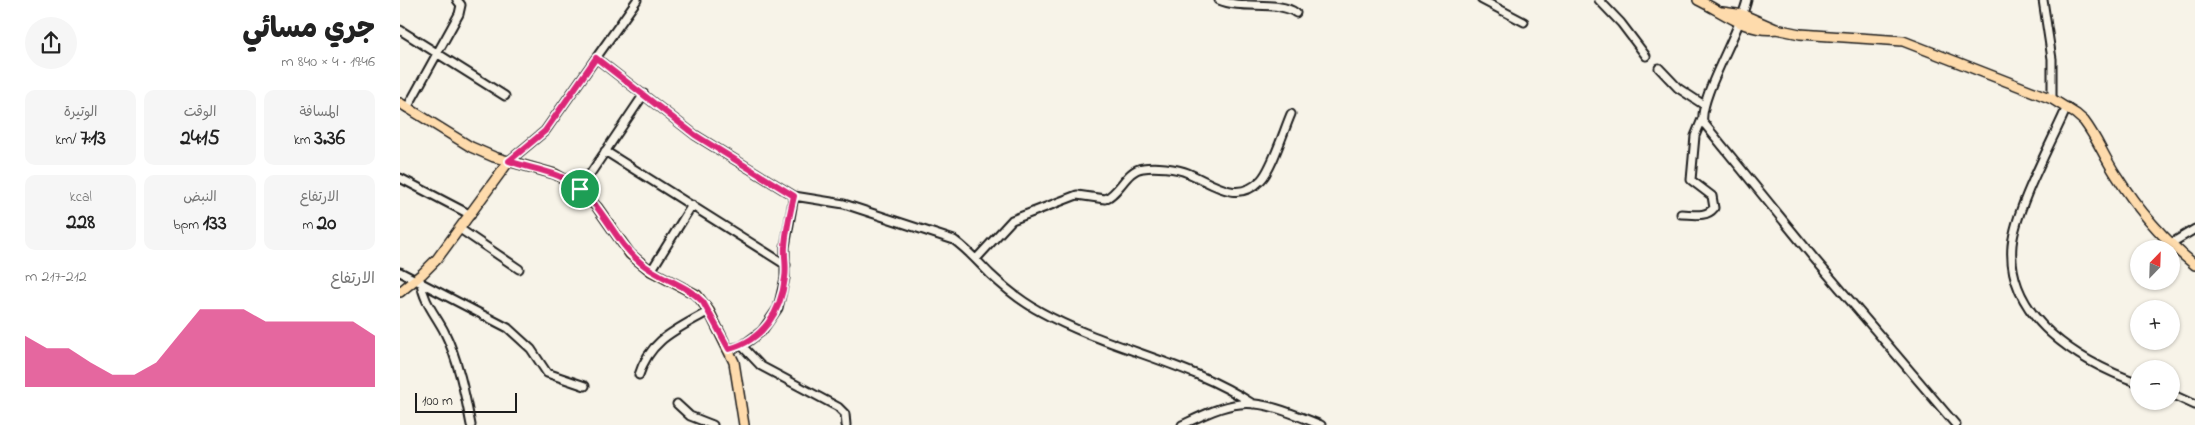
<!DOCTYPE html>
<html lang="ar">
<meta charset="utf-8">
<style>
:root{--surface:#fff;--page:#f6f6f6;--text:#222;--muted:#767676;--accent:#db2777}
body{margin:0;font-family:"Indie Flower","Playpen Sans Arabic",sans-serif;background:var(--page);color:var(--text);direction:rtl;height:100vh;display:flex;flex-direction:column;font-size:19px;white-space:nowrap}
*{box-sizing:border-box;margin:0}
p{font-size:16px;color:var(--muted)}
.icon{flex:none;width:28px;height:28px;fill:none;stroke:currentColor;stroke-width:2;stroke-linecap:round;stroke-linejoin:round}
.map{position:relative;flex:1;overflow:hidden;direction:ltr}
.drawer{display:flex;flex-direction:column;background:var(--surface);width:400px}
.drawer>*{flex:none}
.needle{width:32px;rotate:23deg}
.controls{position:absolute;left:1730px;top:240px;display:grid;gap:10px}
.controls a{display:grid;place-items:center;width:50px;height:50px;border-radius:50%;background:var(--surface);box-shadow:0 1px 4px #0004;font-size:25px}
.scale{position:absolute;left:15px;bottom:12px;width:102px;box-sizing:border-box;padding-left:5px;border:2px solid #1c1c1c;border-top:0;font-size:14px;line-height:18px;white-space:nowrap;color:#1c1c1c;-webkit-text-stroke:4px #f7f3e8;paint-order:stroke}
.pin{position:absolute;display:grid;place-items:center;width:42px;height:42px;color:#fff;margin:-21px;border:2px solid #fff;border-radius:50%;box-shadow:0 1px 5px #0007}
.round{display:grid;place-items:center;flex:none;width:52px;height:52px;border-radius:26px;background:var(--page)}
.overview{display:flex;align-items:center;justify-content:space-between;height:85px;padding:0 25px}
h1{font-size:28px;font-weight:800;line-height:38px}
.metrics{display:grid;grid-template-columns:repeat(3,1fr);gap:8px;height:85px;padding:5px 25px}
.metrics div{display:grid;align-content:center;border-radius:10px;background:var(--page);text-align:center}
.metrics b{font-size:21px;font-weight:800}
.metrics small{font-size:14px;font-weight:400}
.metrics p{font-size:14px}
.chart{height:140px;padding:10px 25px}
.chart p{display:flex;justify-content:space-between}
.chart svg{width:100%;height:90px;margin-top:5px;fill:var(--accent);opacity:.7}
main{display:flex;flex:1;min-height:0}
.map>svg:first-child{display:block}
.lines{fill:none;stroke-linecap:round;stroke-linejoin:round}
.minor-casing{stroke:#1c1c1c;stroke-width:11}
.major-casing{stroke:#1c1c1c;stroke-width:12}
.minor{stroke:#f7f3e8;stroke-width:7}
.major{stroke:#fedbac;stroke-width:9}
.route-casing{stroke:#fff;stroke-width:10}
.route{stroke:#db2777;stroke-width:6}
</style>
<main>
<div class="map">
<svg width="1795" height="425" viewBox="0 0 1795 425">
<rect width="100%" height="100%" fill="#f7f3e8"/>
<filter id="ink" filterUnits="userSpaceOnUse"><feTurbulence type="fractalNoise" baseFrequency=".02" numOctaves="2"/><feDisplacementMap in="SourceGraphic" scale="10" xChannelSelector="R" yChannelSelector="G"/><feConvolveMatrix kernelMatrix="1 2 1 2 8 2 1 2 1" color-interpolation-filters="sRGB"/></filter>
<g filter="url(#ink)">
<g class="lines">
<defs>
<path id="minor" d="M819 0C842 10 879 0 896 13
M1082 0 1124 22
M1199 0 1221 23 1246 56
M1347 0C1340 32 1299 97 1303 122L1413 257 1556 425
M1643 0 1652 59V99
M0 30 105 96
M196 58 237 0
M1259 68 1278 88 1304 105
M1667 107C1651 144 1616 207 1612 245 1606 318 1680 362 1739 383
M7 108 59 14 61 5 57 0
M205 151 386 265
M109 161 145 131 196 58 295 135 394 196 444 204 554 240C568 250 578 262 590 274 606 289 622 302 641 312 710 350 788 361 853 404
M0 178 71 215
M180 189 244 94
M1281 214C1292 214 1306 218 1314 208L1312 196 1291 180 1295 136 1302 119
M60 229 119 269
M1770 244 1795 229
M576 259 612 220 677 195 705 199C720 193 726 170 743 168 754 166 777 168 788 173 812 183 837 205 861 180 872 169 884 130 891 114
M251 271 292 205
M0 272 108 328 131 349 147 373 185 386
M21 282C23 301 35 314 44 331 58 359 65 394 71 425
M342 346 362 331 378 308 385 278V247L394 196
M329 349 342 346 361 366 438 407 445 414 446 425
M239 375C250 339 278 329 309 311
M1771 394 1795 405
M277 404 290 416 313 425
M782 425C799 417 820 406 840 404 866 401 898 416 921 425"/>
<path id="major" d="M1298 0C1323 12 1347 33 1376 29
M1322 12 1344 15 1376 29 1400 34 1503 41 1652 99 1676 114 1684 121C1697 138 1704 157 1716 175 1738 210 1763 239 1795 265
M0 103 71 147 94 157 155 174 173 184 197 207 230 254 251 271 297 295 309 311 334 362 344 425
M0 292 22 274 37 259 109 161"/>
</defs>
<use href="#minor" class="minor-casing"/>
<use href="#major" class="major-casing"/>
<use href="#minor" class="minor"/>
<use href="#major" class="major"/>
</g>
</g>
<g class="lines" filter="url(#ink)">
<defs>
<path id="route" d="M196 58 295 135 394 196C390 213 386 230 385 246 384 257 387 267 385 278 381 312 363 340 329 349L303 302C286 284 260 279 241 263 214 241 203 205 174 184 155 171 131 169 109 161L145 131Z"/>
</defs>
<use href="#route" class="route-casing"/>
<use href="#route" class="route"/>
</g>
</svg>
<div class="controls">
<a><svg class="needle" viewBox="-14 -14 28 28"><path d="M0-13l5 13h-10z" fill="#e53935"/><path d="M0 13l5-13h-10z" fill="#767676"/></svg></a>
<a>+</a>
<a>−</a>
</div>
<div class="scale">100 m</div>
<div class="pin" style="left:180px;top:189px;background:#1e9e55"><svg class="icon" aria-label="arrive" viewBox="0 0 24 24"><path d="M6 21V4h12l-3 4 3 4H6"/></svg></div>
</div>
<section class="drawer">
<div class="overview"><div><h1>جري مسائي</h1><p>19:46 · 4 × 840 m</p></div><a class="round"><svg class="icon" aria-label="share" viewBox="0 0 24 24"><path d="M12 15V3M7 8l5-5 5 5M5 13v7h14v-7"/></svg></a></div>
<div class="metrics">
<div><p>المسافة</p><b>3.36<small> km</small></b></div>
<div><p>الوقت</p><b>24:15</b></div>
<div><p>الوتيرة</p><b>7:13<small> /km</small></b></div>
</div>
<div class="metrics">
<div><p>الارتفاع</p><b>20<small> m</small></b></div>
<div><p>النبض</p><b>133<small> bpm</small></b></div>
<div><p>kcal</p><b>228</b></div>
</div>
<div class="chart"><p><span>الارتفاع</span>212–217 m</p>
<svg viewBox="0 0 160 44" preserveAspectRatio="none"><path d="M0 44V19L10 25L20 25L30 32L40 38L50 38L60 32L70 19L80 6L90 6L100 6L110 12L120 12L130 12L140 12L150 12L160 19V44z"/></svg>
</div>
</section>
</main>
